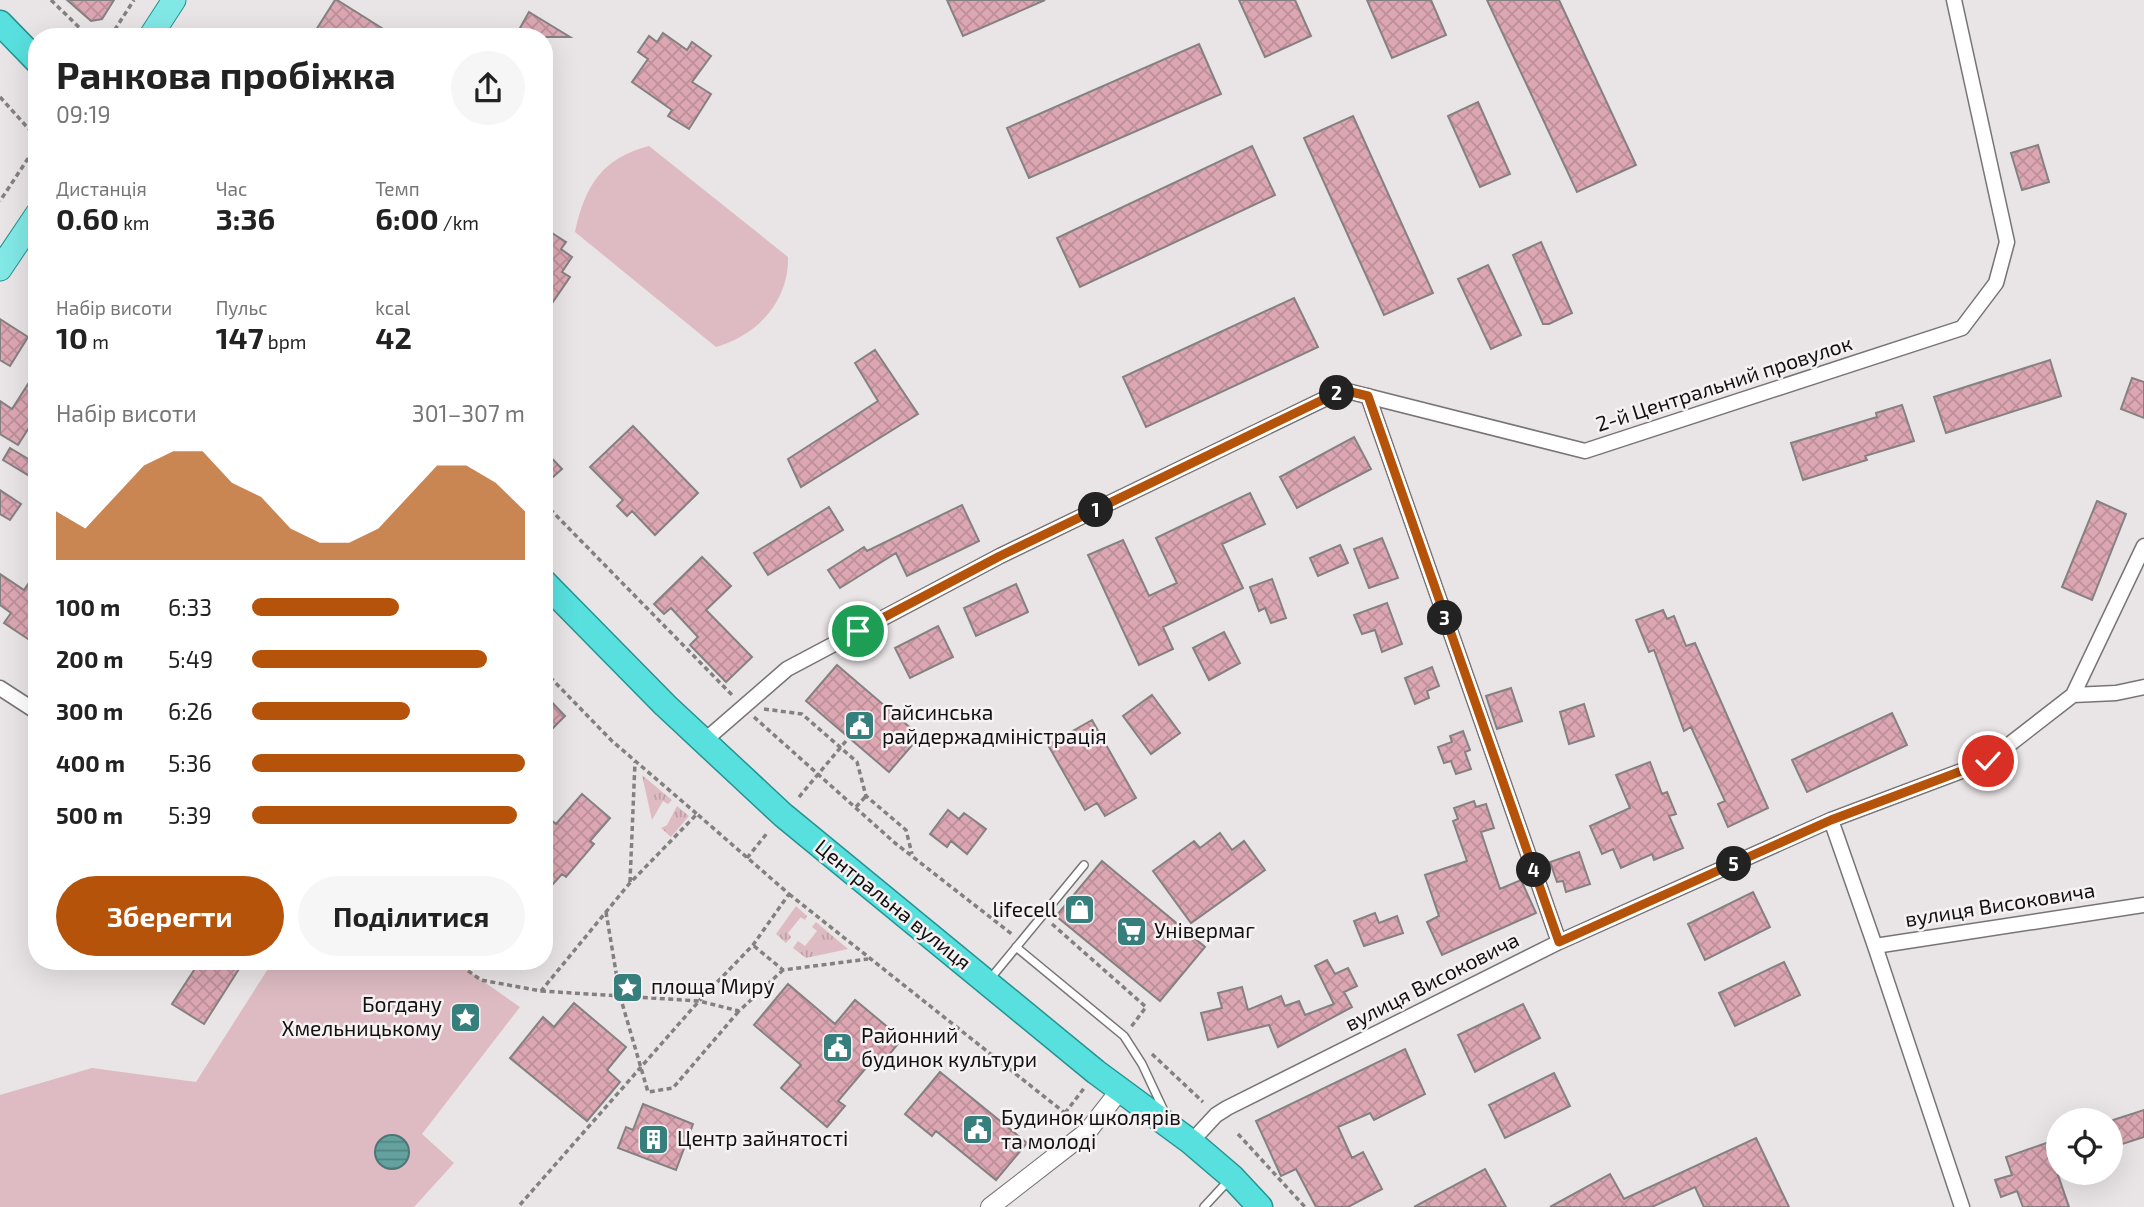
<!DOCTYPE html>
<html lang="uk">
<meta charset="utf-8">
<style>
:root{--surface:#fff;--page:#f6f6f6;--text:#222;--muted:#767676;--accent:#b45309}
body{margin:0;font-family:"Exo 2",sans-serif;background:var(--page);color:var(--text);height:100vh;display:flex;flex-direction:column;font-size:26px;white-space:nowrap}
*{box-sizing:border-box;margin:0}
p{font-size:23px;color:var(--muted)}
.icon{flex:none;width:38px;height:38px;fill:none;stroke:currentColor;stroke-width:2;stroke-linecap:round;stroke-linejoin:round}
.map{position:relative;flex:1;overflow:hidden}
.drawer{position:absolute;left:28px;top:28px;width:525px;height:942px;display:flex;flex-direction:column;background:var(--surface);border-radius:28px;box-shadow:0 7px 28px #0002}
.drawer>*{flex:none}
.controls{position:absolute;left:2046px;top:1108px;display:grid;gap:14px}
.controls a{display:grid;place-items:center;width:77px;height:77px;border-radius:50%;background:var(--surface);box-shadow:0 7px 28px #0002;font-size:35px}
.pin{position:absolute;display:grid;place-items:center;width:60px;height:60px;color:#fff;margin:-30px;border:4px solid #fff;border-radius:50%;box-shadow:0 2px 7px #0007}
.km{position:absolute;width:35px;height:35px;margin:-18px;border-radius:50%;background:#222;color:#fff;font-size:19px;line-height:35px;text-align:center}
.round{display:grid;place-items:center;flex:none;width:74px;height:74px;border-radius:37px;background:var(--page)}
.overview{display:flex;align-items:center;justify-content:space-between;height:119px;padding:0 28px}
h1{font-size:38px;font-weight:700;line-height:52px}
.figures{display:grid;grid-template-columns:repeat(3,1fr);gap:10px;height:119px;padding:7px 28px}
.figures div{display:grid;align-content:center}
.figures b{font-size:30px;font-weight:700}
.figures small{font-size:19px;font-weight:400}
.figures p{font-size:19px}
.chart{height:196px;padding:14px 28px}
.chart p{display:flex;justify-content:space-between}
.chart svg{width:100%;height:126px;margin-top:7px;fill:var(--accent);opacity:.7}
.button{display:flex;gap:14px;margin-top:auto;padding:14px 28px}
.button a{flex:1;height:80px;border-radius:42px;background:var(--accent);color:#fff;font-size:28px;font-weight:700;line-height:80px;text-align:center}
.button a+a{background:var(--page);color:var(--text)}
ul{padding:0 28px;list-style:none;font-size:23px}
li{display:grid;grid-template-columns:112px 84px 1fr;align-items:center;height:52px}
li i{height:18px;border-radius:9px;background:var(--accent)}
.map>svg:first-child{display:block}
.grass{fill:url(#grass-tufts)}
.park{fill:#debbc2}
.water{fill:url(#water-rules);stroke:#4b7674;stroke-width:2}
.building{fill:url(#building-cross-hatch);stroke:#858182;stroke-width:2}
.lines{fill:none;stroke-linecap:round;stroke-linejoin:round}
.service-casing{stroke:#787475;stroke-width:10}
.minor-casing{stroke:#787475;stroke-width:17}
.tertiary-casing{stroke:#787475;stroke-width:20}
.primary-casing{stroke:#259391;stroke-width:25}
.trunk-casing{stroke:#259391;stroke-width:27}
.path{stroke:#838080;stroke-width:3.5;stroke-dasharray:5 3.5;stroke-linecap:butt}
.service{stroke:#fff;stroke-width:7}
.minor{stroke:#fff;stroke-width:14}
.tertiary{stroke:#fff;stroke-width:18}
.primary{stroke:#82e8e6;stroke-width:23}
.trunk{stroke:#58e0de;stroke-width:24}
.route-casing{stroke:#fff;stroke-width:14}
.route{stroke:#b45309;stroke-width:9}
.labels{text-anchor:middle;stroke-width:5;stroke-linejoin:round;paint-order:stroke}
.street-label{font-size:21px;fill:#121111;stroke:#f6f1f2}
.poi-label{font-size:21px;fill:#121111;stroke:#f6f1f2;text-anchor:start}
</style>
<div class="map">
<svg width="2144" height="1207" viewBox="0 0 2144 1207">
<defs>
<pattern id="grass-tufts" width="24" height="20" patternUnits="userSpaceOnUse" patternTransform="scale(1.75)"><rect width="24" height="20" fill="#debbc2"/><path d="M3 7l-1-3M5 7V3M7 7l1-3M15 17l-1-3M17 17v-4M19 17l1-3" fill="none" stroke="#bda0a6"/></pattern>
<pattern id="water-rules" width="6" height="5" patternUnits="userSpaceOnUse" patternTransform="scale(1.75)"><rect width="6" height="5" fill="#64a29f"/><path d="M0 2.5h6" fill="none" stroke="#518380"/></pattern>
<pattern id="building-cross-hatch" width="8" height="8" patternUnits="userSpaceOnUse" patternTransform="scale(1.75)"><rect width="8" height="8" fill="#dca7b3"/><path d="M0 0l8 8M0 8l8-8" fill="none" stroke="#bc8f99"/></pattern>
</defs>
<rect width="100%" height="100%" fill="#e9e4e5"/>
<path class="grass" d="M642 775 672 800 668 804 663 801 652 820Z
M677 806 689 816 671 837 661 828 667 825Z
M796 906 807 916 805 920 801 917 788 933 791 937 786 943 776 934Z
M816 922 848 949 806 958 793 948 798 941 805 946 817 931 812 927Z"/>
<path class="park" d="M649 146 788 257C789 301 757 336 716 347L575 232C585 186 602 158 649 146Z
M273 961H454L520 1007 422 1134 454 1163 414 1207H0V1095L92 1068 196 1082Z"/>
<path class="water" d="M375 1152a17 17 0 1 1 34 0a17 17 0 1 1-34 0Z"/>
<path class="building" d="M67 0H114L102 19 91 21Z
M335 0H337L396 37H327L316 30Z
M947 0H1045L963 36Z
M1239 0H1295L1311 36 1265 57Z
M1367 0H1431L1446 35 1392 58Z
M1487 0H1559L1636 165 1577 192Z
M529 12 570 37H515Z
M663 33 687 50 692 42 711 56 692 82 711 94 689 129 668 116 672 110 632 82 648 59 638 52 649 36 657 42Z
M1199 44 1221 94 1029 178 1007 128Z
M1478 102 1510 174 1480 187 1448 116Z
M1353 116 1433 293 1384 315 1304 138Z
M2038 145 2049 182 2022 190 2011 153Z
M1252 146 1275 195 1080 287 1057 238Z
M544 228 566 242 561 249 572 257 562 272 570 277 544 315Z
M1541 242 1572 313 1549 324H1543L1513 255Z
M1488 265 1521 335 1491 349 1458 279Z
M1294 298 1318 347 1146 427 1123 377Z
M0 319 28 337 10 366 0 360Z
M875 350 918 414 801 487 788 459 878 401 855 363Z
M2050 360 2061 396 1946 433 1934 397Z
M37 370V415L18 445 0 434V401L12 409Z
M2132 378 2144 382V418L2121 409Z
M1902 405 1914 441 1865 456 1867 460 1803 480 1791 443 1877 417 1876 413Z
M633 426 698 493 655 535 632 511 627 516 617 506 623 500 590 467Z
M1354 437 1371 469 1297 508 1280 477Z
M10 448 35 463 28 475 3 460Z
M544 450 562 469 544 485Z
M0 490 21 504 10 520 0 514Z
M1250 493 1265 524 1222 544 1243 588 1163 627 1173 649 1139 665 1088 555 1123 540 1149 596 1177 583 1156 538Z
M2097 501 2126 514 2092 600 2062 587Z
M962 505 979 541 907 576 896 553 840 588 828 570 864 547 867 551Z
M829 507 843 530 768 575 754 553Z
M1382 538 1398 578 1369 588 1354 549Z
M1340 545 1348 563 1318 576 1310 558Z
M702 557 731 586 706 610 752 657 726 682 690 645 698 637 671 608 664 614 654 604Z
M37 571V645L4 623 11 613 0 605V574L24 590Z
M1272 579 1286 618 1271 623 1265 608 1259 611 1250 587Z
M1016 584 1028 612 976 636 964 608Z
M1387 603 1402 644 1382 652 1375 630 1362 634 1354 615Z
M1663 610 1667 619 1674 616 1686 646 1695 643 1768 808 1728 827 1718 804 1725 801 1691 727 1684 731 1654 650 1649 652 1636 620Z
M938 626 953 657 910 678 895 648Z
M1224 632 1240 663 1209 680 1193 648Z
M837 665 920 736 889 772 806 701Z
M1432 667 1439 686 1427 691 1429 698 1415 704 1405 678Z
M1511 688 1522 721 1497 729 1486 696Z
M544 694 565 716 544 737Z
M1152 695 1180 733 1151 754 1123 716Z
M1584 704 1594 736 1569 744 1560 712Z
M1892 713 1907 745 1807 792 1792 760Z
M1092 720 1136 798 1105 816 1097 803 1085 810 1048 745Z
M1463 731 1470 750 1465 752 1471 769 1456 774 1451 761 1444 763 1438 747 1452 742 1450 736Z
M1650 762 1662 794 1667 792 1676 814 1669 816 1683 848 1654 860 1652 854 1621 868 1613 849 1602 854 1590 826 1630 808 1616 775Z
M582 794 610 818 590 841 594 844 566 877 562 874 544 894V814L556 824Z
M1474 801 1476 807 1486 804 1494 828 1481 832 1500 889 1521 880 1536 913 1442 955 1427 922 1439 916 1425 875 1467 861 1453 821 1458 819 1454 808Z
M948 810 959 819 964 813 986 829 967 854 951 841 947 847 930 834Z
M1220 833 1232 850 1244 841 1265 870 1191 923 1153 871 1194 841 1200 848Z
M1579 852 1590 884 1566 892 1563 881 1557 882 1550 862Z
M1102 861 1205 947 1160 1001 1056 916Z
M1753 892 1770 927 1705 960 1688 924Z
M1375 913 1379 923 1397 916 1403 933 1364 946 1354 921Z
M1327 960 1335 974 1348 968 1357 986 1344 992 1352 1007 1278 1047 1269 1025 1208 1040 1201 1013 1222 1008 1218 993 1242 987 1248 1010 1281 996 1285 1006 1299 1001 1305 1015 1334 1004 1315 966Z
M200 961H244L204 1024 172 1004Z
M1784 962 1800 995 1735 1026 1719 993Z
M788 984 835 1024 855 1000 902 1039 883 1062 876 1056 838 1101 845 1106 827 1127 781 1088 801 1065 754 1025Z
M574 1003 626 1047 607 1070 620 1082 587 1121 510 1058 543 1017 554 1027Z
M1523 1004 1540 1038 1475 1072 1458 1035Z
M1405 1049 1425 1094 1374 1120 1370 1113 1338 1127 1352 1158 1363 1152 1382 1189 1348 1207H1316L1296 1169 1281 1176 1256 1121Z
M940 1072 1027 1143 996 1180 936 1131 932 1136 905 1114Z
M1554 1073 1570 1106 1505 1138 1489 1105Z
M643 1104 693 1124 676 1170 618 1148 626 1127 633 1130Z
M2144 1110V1137L2110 1148V1121Z
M1756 1138 1789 1207H1704L1695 1187 1652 1207H1550L1610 1174 1624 1199Z
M2058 1139V1175L2069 1207H2023L2017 1191 2001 1197 1995 1180 2012 1175 2006 1157Z
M1485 1169 1506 1207H1414Z"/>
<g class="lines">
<defs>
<path id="service" d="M1016 947 1124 1036 1142 1064 1165 1113
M990 979 1084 865
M1204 1207 1229 1180"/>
<path id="minor" d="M1368 396 1559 942
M0 688 37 712
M2073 695 2144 546
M703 742 787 669 1000 556 1343 390 1585 451 1962 328 1996 283 2007 242 1954 0
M1831 820 1988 761 2073 695 2116 693 2144 687
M1875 946 1962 1207
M1191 1142 1216 1115 1227 1108 1559 942 1831 820 1875 946 2144 905"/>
<path id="tertiary" d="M990 1207 1088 1131 1120 1090"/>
<path id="primary" d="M150 37 174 0
M0 269 37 214"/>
<path id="trunk" d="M0 23 37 61
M544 582 665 705 783 815 1096 1072 1191 1142 1232 1177 1260 1207"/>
</defs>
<use href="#service" class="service-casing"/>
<use href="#minor" class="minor-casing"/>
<use href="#tertiary" class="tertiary-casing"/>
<use href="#primary" class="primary-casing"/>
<use href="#trunk" class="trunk-casing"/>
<path class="path" d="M51 0 89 37
M110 37 134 0
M0 97 36 137 31 154 0 201
M544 503 734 697
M544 671 612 741 697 814
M764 709 802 714 857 762 866 796 906 830 912 854
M754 717 895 843 1013 935
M799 797 846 741
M856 807 866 796
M747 858 768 832
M630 882 635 762
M789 894 1075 1121
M606 912 620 996 648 1092 673 1088 739 1011
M1052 924 1146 1007 1131 1027
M754 946 783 970 868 959
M454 961 481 980 541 991 629 884 697 814 789 894 753 945 699 1001 518 1207
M541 991 699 1001 739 1011 783 970
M1152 1054 1203 1102
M1065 1113 1085 1087
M1238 1134 1305 1207"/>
<use href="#service" class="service"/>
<use href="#minor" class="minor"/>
<use href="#tertiary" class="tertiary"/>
<use href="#primary" class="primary"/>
<use href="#trunk" class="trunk"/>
</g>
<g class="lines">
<defs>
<path id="route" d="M858 631 1000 556 1343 390 1368 396 1559 942 1831 820 1988 761"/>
</defs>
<use href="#route" class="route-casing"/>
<use href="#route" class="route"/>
</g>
<defs>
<symbol id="civic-square" viewBox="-11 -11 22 22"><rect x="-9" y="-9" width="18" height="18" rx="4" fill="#367f7d" stroke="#f6f1f2"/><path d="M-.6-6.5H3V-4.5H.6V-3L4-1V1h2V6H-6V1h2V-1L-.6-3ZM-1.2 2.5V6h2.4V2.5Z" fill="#fff"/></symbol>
<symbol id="shop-square" viewBox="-11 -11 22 22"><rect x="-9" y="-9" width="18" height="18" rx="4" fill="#367f7d" stroke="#f6f1f2"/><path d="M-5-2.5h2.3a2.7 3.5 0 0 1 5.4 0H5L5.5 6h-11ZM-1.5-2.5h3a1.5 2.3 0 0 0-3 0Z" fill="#fff"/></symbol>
<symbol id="supermarket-square" viewBox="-11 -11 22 22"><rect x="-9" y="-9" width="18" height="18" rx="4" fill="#367f7d" stroke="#f6f1f2"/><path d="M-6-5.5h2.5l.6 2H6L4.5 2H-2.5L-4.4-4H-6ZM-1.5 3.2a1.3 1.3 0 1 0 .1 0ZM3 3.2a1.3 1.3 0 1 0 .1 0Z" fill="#fff"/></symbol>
<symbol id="sight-square" viewBox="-11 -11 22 22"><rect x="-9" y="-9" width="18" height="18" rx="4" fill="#367f7d" stroke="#f6f1f2"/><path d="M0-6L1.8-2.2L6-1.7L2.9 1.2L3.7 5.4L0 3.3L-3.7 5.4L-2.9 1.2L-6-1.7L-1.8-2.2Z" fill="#fff"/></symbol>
<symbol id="building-square" viewBox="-11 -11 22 22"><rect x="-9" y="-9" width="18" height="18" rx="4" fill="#367f7d" stroke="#f6f1f2"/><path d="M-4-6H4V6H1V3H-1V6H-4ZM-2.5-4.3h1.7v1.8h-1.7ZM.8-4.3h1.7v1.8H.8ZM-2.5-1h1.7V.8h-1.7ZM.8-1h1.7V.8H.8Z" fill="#fff"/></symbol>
</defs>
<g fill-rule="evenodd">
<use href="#civic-square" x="842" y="708" width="35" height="35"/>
<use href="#shop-square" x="1062" y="892" width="35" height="35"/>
<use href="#supermarket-square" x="1114" y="914" width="35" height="35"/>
<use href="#sight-square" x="610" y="970" width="35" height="35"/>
<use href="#sight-square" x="448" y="1000" width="35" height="35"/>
<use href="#civic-square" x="820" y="1030" width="35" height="35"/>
<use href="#civic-square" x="960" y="1112" width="35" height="35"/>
<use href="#building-square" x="636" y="1122" width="35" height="35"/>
</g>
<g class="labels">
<g class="street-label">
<text transform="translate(1724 384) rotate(-18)" y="7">2-й Центральний провулок</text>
<text transform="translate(893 905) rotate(39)" y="7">Центральна вулиця</text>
<text transform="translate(2000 905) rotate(-9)" y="7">вулиця Високовича</text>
<text transform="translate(1432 982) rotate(-27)" y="7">вулиця Високовича</text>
</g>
<g class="poi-label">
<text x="882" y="720">Гайсинська<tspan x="882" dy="24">райдержадміністрація</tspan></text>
<text x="1057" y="917" text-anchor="end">lifecell</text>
<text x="1154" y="938">Універмаг</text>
<text x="651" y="994">площа Миру</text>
<text x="442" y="1012" text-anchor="end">Богдану<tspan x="442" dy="24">Хмельницькому</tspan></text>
<text x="861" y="1043">Районний<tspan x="861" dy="24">будинок культури</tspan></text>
<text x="1001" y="1125">Будинок школярів<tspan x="1001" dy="24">та молоді</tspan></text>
<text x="677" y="1146">Центр зайнятості</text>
</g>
</g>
</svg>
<div class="controls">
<a><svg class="icon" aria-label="locate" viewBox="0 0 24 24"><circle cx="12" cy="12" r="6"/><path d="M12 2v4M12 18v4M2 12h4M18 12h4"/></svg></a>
</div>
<div class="pin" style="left:858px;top:631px;background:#1e9e55"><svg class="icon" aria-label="arrive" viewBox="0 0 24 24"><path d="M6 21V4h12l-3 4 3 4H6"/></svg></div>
<div class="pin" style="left:1988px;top:761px;background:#d93025"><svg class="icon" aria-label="check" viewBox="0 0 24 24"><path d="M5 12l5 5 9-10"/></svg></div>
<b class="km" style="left:1096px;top:510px">1</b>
<b class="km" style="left:1337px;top:393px">2</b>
<b class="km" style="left:1445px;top:618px">3</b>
<b class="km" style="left:1534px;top:870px">4</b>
<b class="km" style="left:1734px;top:864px">5</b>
<section class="drawer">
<div class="overview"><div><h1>Ранкова пробіжка</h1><p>09:19</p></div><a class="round"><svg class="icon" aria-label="share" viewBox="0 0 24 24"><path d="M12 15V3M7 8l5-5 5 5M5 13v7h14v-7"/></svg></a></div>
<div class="figures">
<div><p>Дистанція</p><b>0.60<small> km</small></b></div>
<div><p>Час</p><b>3:36</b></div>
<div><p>Темп</p><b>6:00<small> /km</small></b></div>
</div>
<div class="figures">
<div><p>Набір висоти</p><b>10<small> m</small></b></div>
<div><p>Пульс</p><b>147<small> bpm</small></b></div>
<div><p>kcal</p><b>42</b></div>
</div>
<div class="chart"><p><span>Набір висоти</span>301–307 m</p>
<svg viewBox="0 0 160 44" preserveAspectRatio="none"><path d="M0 44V27L10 33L20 22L30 11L40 6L50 6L60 17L70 22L80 33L90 38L100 38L110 33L120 22L130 11L140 11L150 17L160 27V44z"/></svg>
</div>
<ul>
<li><b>100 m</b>6:33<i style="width:54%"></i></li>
<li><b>200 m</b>5:49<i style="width:86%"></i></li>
<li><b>300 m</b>6:26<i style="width:58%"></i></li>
<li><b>400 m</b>5:36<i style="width:100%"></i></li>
<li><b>500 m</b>5:39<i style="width:97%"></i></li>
</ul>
<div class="button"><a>Зберегти</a><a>Поділитися</a></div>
</section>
</div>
